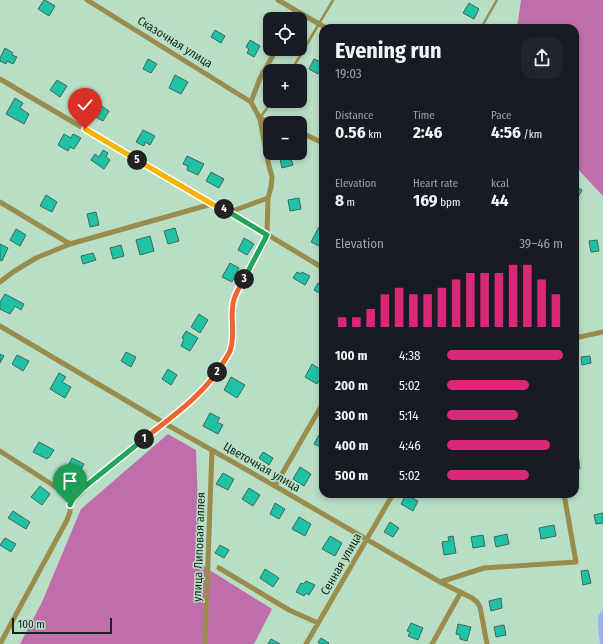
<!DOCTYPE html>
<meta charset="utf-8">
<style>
:root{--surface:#171b24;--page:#20242c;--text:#f1f3f6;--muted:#9ea1a6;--accent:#db2777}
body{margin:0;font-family:"Fira Sans Condensed",sans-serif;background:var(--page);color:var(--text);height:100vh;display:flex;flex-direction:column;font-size:15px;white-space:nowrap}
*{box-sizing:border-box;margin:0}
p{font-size:13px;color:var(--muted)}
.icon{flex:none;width:22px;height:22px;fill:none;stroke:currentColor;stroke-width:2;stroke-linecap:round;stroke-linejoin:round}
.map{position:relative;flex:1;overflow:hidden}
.sheet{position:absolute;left:319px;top:24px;width:260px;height:474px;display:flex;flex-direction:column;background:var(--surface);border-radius:12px;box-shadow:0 2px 6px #0003}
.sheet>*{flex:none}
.tools{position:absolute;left:263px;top:12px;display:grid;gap:8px}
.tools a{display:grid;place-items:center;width:44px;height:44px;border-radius:8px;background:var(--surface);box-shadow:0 2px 6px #0003;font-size:20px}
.scale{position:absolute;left:12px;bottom:10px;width:100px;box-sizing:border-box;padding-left:4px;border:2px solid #16241b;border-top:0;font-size:11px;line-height:14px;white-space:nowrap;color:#16241b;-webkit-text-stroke:3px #b9dec6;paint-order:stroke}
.pin{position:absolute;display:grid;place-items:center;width:34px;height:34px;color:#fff;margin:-41px -17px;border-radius:50% 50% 50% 0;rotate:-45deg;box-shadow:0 0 4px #0007}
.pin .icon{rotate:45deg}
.km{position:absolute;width:20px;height:20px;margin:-10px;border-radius:50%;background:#222;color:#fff;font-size:11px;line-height:20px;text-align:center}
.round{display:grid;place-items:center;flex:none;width:42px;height:42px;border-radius:12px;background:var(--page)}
.overview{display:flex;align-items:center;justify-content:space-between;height:68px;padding:0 16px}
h1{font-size:22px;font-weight:700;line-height:30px}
.stats{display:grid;grid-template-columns:repeat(3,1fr);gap:6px;height:68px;padding:4px 16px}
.stats div{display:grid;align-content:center}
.stats b{font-size:17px;font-weight:700}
.stats small{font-size:11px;font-weight:400}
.stats p{font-size:11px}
.chart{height:112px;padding:8px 16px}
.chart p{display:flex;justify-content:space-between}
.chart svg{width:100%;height:72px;margin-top:4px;stroke:var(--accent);stroke-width:6}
ul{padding:0 16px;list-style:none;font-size:13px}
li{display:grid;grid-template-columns:64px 48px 1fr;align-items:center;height:30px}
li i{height:10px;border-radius:5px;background:var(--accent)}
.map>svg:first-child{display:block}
.forest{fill:#c06eab}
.water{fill:#a3adf6}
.building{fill:#20c2a6;stroke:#3d685e}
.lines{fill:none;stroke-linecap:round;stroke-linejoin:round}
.service{stroke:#9a8c4c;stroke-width:2.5}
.minor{stroke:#9a8c4c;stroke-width:5}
.split-1-casing{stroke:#fff;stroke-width:8}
.split-2-casing{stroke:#fff;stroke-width:8}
.split-3-casing{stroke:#fff;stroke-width:8}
.split-4-casing{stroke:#fff;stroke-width:8}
.split-5-casing{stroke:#fff;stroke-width:8}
.split-6-casing{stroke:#fff;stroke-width:8}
.split-1{stroke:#22a559;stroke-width:5}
.split-2{stroke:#f0652b;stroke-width:5}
.split-3{stroke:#f0652b;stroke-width:5}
.split-4{stroke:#22a559;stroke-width:5}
.split-5{stroke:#f5b400;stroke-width:5}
.split-6{stroke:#f5b400;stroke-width:5}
.labels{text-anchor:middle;stroke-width:3;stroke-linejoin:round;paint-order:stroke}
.street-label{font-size:12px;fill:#16241b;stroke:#b9dec6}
</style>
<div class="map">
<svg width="603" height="644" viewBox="0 0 603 644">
<rect width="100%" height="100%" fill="#b9dec6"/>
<path class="forest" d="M521 0H603V196L575 166V28H517Z
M168 434 196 450 200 564 272 609 254 644H20L42 602 81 509Z"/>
<path class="water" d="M603 610V644H600L598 627V616Z"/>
<path class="building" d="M44 0H45L55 6 49 16 38 9Z
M469 3 479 9 474 19 463 13Z
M215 30 225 36 221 43 211 37Z
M250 40 260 46 254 57 247 53 249 49 246 47Z
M5 48 13 53 12 55 17 57 13 64 7 61 6 64 0 61V58Z
M148 59 157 64 151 73 143 69Z
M314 59 323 63V66L318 74 309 69Z
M175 75 188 82 181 94 169 88Z
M57 80 67 86 60 97 50 90Z
M15 98 23 103 20 108 29 114 24 124 6 114Z
M97 103 109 111 103 121 90 114Z
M143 130 155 136 150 145 145 142 144 146 136 142Z
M64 134 71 138 73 134 81 138 74 149 70 147 68 151 58 145Z
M103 150 108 153 106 157 110 160 104 169 91 160 95 154 99 157Z
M187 156 204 164 198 175 187 170 188 166 183 164Z
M290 156 293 165 282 168 280 159Z
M211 172 224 179 219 188 206 181Z
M575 186 582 190 577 199 575 198Z
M46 195 57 202 52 212 40 206Z
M299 198 301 209 290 211 288 200Z
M96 212 99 225 90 227 87 214Z
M319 227 323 229V248L311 242Z
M175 228 179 241 168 244 164 231Z
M16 229 26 235 20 246 10 240Z
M150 236 154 251 140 255 136 240Z
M244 238 254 244 247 255 238 250Z
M597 240 599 251 591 252 589 241Z
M0 244 8 248 2 261 0 260Z
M121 245 124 256 113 259 110 248Z
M93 253 96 260 83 264 81 256Z
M230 263 239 268 232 282 222 277Z
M297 272 301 274 302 272 310 276 305 285 293 278Z
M318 283 323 286V295L314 290Z
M5 294 24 304 21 310 15 306 10 314 0 309V302Z
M199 314 208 320 200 333 191 327Z
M186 331 198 338 190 351 181 346 184 339 182 338Z
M126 352 136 357 131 367 121 361Z
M0 354 4 356 0 363Z
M17 355 29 361 23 371 12 364Z
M590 356 591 363 582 365 581 357Z
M312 364 323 371V374L317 384 305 377Z
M168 369 177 375 171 385 162 379Z
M59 373 66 377 62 382 71 387 65 398 50 389Z
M231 377 245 385 237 398 224 390Z
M210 413 220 418 217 422 223 425 218 434 203 426Z
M319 435 323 437V448L314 444Z
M39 442 54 450 49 458 48 457 47 459 33 452Z
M263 452 273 458 269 465 259 458Z
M72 458 84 464 76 478 65 472Z
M575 460H579L580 469 575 470Z
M300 467 311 474 304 486 293 479Z
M223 473 234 479 228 490 216 484Z
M40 486 50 494 42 505 31 497Z
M249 488 260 495 253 506 242 499Z
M406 494 418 501 413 511 401 504Z
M275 503 285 509 279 519 270 514Z
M13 511 30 522 26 529 8 518Z
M603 513V523L596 524 594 515Z
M299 517 311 524 305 536 292 529Z
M390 522 399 528 393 537 384 532Z
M554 525 556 536 541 539 539 528Z
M507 534 509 544 496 547 494 537Z
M483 535 485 546 473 548 471 537Z
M330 536 342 543 335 556 322 549Z
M453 536 456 553 444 555 442 542 449 541 448 537Z
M5 538 16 544 11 552 0 545Z
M220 545 229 550 224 558 215 553Z
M265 569 279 578 273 587 260 578Z
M588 570 591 583 583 585 581 571Z
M306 581 315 585 309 595 306 593 304 596 296 592 301 583 304 584Z
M501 598 502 608 491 611 489 601Z
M411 623 423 628 418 640 408 636 410 632 407 631Z
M458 624 471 627 467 641 460 639V635L456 634Z
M504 625 506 635 496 637 494 627Z
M321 638 329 643 328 644H320L318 642Z
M271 639 280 644H268Z"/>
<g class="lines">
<path class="service" d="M481 28 497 0
M291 71 333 0
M260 118 272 101"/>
<path class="minor" d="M87 0 251 102
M278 0 326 28
M0 79 212 204 230 212 323 268
M260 119 280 123
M300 132 323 143
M0 202 70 244
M230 212 268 198 271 187 272 177 268 162 260 119 251 102 260 78 275 52
M0 282 13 272 36 258 70 244 212 204
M0 326 164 423 275 486 440 582 472 598 477 602 480 607 487 644
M575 338 603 332
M0 451 73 498
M275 486 323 403
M219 568 289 610 318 623
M440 582 484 568 576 562 564 494
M0 644 67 520 70 512V505L73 498 82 489 189 403C206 386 233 359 234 333 234 317 231 310 236 293L267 235 268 198
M205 644 212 450
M306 644 393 494
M432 644 461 592"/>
</g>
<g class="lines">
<defs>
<path id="split-1" d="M70 505 73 498 82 489 144 439"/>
<path id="split-2" d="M144 439C170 418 198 399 217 372"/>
<path id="split-3" d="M217 372C221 365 227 358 230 351 236 335 230 320 233 304 234 295 240 287 244 279"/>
<path id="split-4" d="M224 209 267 235 244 279"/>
<path id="split-5" d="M137 160 212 204 224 209"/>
<path id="split-6" d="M85 129 137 160"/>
</defs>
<use href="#split-1" class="split-1-casing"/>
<use href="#split-2" class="split-2-casing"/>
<use href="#split-3" class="split-3-casing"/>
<use href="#split-4" class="split-4-casing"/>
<use href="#split-5" class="split-5-casing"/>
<use href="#split-6" class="split-6-casing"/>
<use href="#split-1" class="split-1"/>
<use href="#split-2" class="split-2"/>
<use href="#split-3" class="split-3"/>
<use href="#split-4" class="split-4"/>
<use href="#split-5" class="split-5"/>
<use href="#split-6" class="split-6"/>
</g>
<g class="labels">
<g class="street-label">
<text transform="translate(175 42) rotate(32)" y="4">Сказочная улица</text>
<text transform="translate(262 467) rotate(30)" y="4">Цветочная улица</text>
<text transform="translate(199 547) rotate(-88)" y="4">улица Липовая аллея</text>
<text transform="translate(341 564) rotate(-60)" y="4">Сенная улица</text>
</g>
</g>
</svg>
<div class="tools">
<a><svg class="icon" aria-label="locate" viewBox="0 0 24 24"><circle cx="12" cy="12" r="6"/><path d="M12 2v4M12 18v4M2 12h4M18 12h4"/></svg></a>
<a>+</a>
<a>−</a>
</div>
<div class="scale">100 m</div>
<div class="pin" style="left:70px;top:505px;background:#1e9e55"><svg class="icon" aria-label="arrive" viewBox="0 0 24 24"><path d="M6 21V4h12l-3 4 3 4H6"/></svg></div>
<div class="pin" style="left:85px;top:129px;background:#d93025"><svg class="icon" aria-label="check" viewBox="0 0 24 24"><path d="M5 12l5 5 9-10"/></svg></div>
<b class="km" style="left:144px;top:439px">1</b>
<b class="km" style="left:217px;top:372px">2</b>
<b class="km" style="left:244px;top:279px">3</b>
<b class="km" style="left:224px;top:209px">4</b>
<b class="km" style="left:137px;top:160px">5</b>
<section class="sheet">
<div class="overview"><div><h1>Evening run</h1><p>19:03</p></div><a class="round"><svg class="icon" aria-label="share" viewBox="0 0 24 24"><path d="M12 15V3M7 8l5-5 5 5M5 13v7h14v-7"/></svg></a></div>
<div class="stats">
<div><p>Distance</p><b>0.56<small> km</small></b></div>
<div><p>Time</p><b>2:46</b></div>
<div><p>Pace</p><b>4:56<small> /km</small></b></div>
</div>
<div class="stats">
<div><p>Elevation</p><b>8<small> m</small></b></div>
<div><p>Heart rate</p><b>169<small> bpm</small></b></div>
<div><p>kcal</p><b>44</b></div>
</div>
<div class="chart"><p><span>Elevation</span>39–46 m</p>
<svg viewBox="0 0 160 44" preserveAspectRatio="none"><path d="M5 44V38M15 44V38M25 44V33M35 44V24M45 44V20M55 44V24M65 44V24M75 44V20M85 44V15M95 44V11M105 44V11M115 44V11M125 44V6M135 44V6M145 44V15M155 44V24"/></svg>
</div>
<ul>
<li><b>100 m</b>4:38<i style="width:100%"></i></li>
<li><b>200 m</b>5:02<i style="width:71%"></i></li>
<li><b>300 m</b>5:14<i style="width:61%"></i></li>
<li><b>400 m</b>4:46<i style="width:89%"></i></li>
<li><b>500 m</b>5:02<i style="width:71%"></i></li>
</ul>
</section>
</div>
